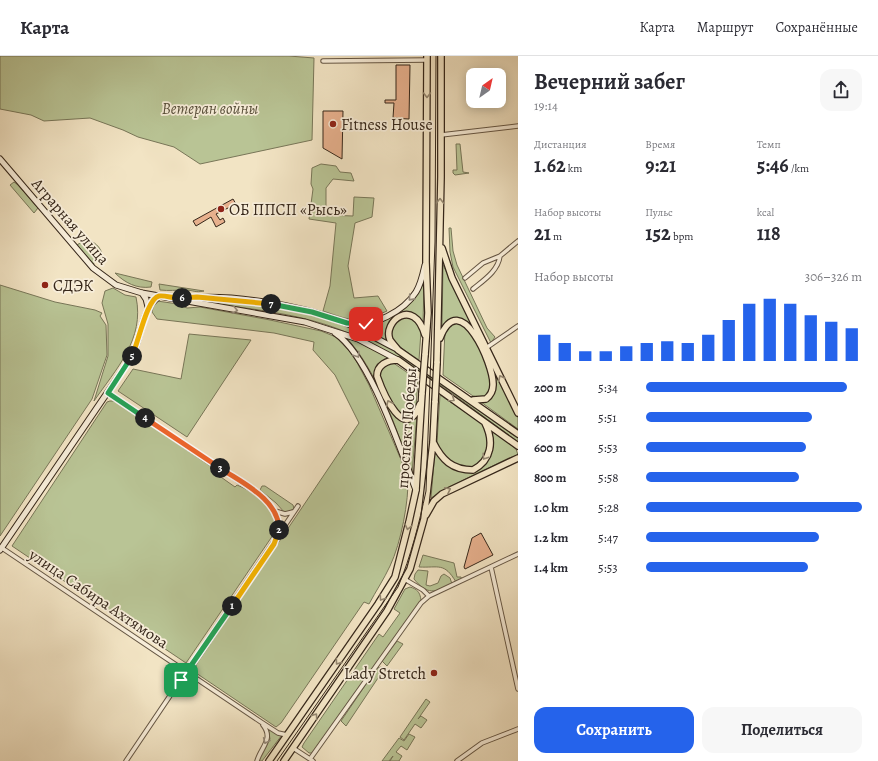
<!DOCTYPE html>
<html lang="ru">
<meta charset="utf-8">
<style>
:root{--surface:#fff;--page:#f7f7f7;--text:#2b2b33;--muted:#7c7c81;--line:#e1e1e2;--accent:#2563eb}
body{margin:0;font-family:Alegreya,serif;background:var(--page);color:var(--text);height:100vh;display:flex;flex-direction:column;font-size:15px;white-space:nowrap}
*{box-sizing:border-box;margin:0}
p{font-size:13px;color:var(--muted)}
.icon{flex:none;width:22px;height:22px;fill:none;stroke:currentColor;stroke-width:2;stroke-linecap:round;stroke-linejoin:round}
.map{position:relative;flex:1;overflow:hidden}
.sheet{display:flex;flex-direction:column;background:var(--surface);width:360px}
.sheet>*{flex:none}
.needle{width:26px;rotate:34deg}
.tools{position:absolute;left:466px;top:12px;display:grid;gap:8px}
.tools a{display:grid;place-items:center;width:40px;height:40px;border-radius:8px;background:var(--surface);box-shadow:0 2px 10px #0003;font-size:20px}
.pin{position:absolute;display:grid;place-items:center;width:34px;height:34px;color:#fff;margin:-17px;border-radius:8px;box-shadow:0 2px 6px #0006}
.km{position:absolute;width:20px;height:20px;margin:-10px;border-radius:50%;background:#222;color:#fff;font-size:11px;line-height:20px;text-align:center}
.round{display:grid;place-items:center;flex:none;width:42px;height:42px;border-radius:12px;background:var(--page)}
.overview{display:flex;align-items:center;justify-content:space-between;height:68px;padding:0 16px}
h1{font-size:22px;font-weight:700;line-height:30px}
.figures{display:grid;grid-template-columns:repeat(3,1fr);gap:6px;height:68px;padding:4px 16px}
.figures div{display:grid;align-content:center}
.figures b{font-size:20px;font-weight:700}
.figures small{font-size:11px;font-weight:400}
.figures p{font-size:11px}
.chart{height:112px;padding:8px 16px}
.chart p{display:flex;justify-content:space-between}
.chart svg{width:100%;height:72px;margin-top:4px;stroke:var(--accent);stroke-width:6}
.cta{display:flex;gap:8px;margin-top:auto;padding:8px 16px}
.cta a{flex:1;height:46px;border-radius:12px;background:var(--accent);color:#fff;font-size:16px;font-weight:700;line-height:46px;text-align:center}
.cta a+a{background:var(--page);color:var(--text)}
ul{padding:0 16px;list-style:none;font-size:13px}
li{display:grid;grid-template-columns:64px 48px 1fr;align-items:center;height:30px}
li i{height:10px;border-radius:5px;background:var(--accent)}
header{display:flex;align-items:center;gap:24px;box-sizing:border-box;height:56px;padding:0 20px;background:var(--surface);border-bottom:1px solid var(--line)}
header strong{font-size:19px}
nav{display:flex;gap:22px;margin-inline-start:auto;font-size:14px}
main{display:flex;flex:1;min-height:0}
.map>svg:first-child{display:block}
.green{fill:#b9c495;stroke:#787658}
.building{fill:#e7b08d;stroke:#36271a}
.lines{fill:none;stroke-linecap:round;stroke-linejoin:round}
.street-casing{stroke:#655644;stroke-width:5.5}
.secondary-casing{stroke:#36271a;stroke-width:7}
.primary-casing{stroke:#36271a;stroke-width:8}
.street{stroke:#f7edd9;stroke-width:3.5}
.secondary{stroke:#f7edd9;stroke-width:5}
.primary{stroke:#f2e4c4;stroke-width:5.5}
.tram{stroke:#36271a;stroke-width:1}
.primary-bridge-casing{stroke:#36271a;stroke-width:8;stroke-linecap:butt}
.primary-bridge{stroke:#f2e4c4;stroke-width:5.5}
.oneway{stroke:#94866f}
.oneway2{stroke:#968a7a}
.split-1-casing{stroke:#fff;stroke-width:8}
.split-2-casing{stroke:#fff;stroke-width:8}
.split-3-casing{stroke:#fff;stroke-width:8}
.split-4-casing{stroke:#fff;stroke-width:8}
.split-5-casing{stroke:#fff;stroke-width:8}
.split-6-casing{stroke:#fff;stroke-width:8}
.split-7-casing{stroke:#fff;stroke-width:8}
.split-8-casing{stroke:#fff;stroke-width:8}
.split-1{stroke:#22a559;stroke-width:5}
.split-2{stroke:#f5b400;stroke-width:5}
.split-3{stroke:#f0652b;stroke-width:5}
.split-4{stroke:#f0652b;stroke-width:5}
.split-5{stroke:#22a559;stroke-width:5}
.split-6{stroke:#f5b400;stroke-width:5}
.split-7{stroke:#f5b400;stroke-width:5}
.split-8{stroke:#22a559;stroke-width:5}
.poi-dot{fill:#8f2418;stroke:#f7edd9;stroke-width:1.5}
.labels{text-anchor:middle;stroke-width:3.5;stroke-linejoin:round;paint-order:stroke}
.park-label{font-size:16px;font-style:italic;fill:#574e39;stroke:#f7edd9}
.poi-label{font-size:16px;fill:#36271a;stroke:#f7edd9;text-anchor:start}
.street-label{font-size:16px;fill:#36271a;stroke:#f7edd9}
</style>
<header>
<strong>Карта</strong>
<nav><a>Карта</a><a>Маршрут</a><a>Сохранённые</a></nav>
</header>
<main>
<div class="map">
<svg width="518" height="705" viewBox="0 0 518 705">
<rect width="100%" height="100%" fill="#f2e4c4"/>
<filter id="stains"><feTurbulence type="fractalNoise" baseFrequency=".005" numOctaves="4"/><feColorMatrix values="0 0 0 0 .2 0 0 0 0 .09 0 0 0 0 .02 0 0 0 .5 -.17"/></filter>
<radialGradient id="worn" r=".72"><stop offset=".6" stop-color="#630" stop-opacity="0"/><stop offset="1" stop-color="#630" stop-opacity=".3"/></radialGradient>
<path class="green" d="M0 0H289L314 2 312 84 200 108 174 91 138 81 123 74 90 62 44 65 31 59 0 53Z
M456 88H460L463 116 469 117 455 119 453 117V114H457Z
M321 108 336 110 340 116 351 117 354 125 333 123 326 132V159L353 160 354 141 374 142 372 161 355 167 348 210 354 242 378 240 387 255C358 268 352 265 323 255L330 230 336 167 309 163 313 133 311 128 312 112Z
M14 126 18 129 38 152 34 157 10 129Z
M449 172H451L453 195 457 209 487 272 495 281 491 287 453 211 450 196Z
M86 183C93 185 102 191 102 200L93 208 77 189Z
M443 209 518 358V373L481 346 493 337 491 309 471 270C462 261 450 260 442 271Z
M115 217 152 226 151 231C137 233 125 227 115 217Z
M424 226 423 268C418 260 414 257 404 257L388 274 392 289 357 271C384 268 413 251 424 226Z
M159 228 204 235C195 237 193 234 185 234 176 234 169 235 160 234Z
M0 229 55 246 95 254 102 257 100 260 106 269 107 299 92 343 0 480Z
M113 232 125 239 136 241C145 283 116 313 94 345L108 300V268L102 247 105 235Z
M198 242C246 247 293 251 339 267 396 288 456 337 507 371L518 381V386C462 345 406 299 341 274 295 256 246 253 198 245Z
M157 245 178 248 187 252 200 251 270 264 321 275 336 281 353 299 369 329 408 420C409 445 401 487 390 510 384 523 376 535 369 548L364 546 281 667 276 671 196 617V609L359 367 335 319 313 294 314 286 274 277 157 263 152 256 154 248Z
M405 260 416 264 421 275 419 304C409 297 381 282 394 267 397 264 402 262 405 260Z
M453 267 465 268C475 282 504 328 483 342L473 340 443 319 445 274Z
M189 278 251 284 187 381 118 335 133 313 181 323Z
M344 279 390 302 379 308 378 326 395 361 401 365H407L417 359 412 417C396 372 377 313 344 279Z
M392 306 418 324 416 351 410 360C390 360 383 331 379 315L382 311Z
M440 339 484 369C489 389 490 399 473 412L454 410 439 395 437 386Z
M110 345H115L219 416 218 419 235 431 237 429C259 438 281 454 273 479L186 607 12 490 107 346Z
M490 373 516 393 518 399 509 402 449 431 431 442 435 394C444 411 455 417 474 415 486 402 499 392 490 373Z
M262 430H265L293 449 294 453 285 457 276 447 260 434Z
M423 499 454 507 457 521H461L462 524 456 526C444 506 439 512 419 511Z
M418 514 428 515 426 529 430 530 438 527 441 520 444 518 450 522 452 528C435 537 427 539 414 523L415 518Z
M410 531C417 533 420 536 421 544L312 697H309L302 691 304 687 379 578 383 581 400 557 394 553 405 533Z
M397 585 403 588 387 610 382 605Z
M381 611 384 613 346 670 341 665 377 612Z
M426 643 430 646 418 663 421 660 427 664 421 672 415 668 404 684 400 681Z
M268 672 282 679 262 705H258L261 697 270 683Z
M409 678 415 681 407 694 401 690 396 696 402 700 399 705H390L393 700 389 705H382L399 682 404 685Z"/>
<path class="building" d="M396 9H410L409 63 393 62 394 47H385V44H396Z
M323 55H343L342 103 323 92Z
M233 143 236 148 216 158 220 164 223 162 225 166 216 171 211 161 196 170 193 165Z
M481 477 493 499 465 513 464 511 472 482Z"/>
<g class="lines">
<defs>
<path id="street" d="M323 5 427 4
M441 79 518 70
M465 222 483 207 500 200
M473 233C484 224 498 215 500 200L518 185
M486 292 518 270
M108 337 265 443C274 453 281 464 278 478
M275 455 285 458 293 456
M2 492 261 666 278 677 287 679
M491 511 518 633
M406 524 423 534 429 540
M293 692 313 705
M310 703 421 547 429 540 518 498
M126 705 298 450
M257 705C261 691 274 683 263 669
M457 705 482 687 518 673"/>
<path id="secondary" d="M0 103 93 212 116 229 142 237 305 266 358 283 398 304
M142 237 146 243 148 251
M181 243C229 237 301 249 346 267 363 274 380 285 397 293
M351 268C374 271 404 255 416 236 421 228 423 218 425 209
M335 277C370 300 400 393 416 434
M0 494 133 299C140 282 144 248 160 240"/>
<path id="primary" d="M442 192 452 222 518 357
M425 279C414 240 382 266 390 284 392 287 396 291 398 294L518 378
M440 282C460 230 494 309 493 329 493 335 491 339 486 343L473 344
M425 299 428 257 426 206 427 0
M437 307 441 121V0
M420 348C405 389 383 337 377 320 377 309 387 304 398 304L518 390
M433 386C442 404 452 414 473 414 492 404 494 385 485 367
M426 459 434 445 442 438 518 402
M269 705 378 548 395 521 409 466 416 434 422 337
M284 705 387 555 410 513 424 463 433 386 435 345"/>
</defs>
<use href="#street" class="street-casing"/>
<use href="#secondary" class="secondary-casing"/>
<use href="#primary" class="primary-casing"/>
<use href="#street" class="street"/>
<use href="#secondary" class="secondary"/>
<use href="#primary" class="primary"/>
<path class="tram" d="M277 705 398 531C411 500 419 468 426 435L435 186 436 0"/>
<defs>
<path id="primary-bridge" d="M422 337 425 299
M435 345 437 307"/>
</defs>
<use href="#primary-bridge" class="primary-bridge-casing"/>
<use href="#primary-bridge" class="primary-bridge"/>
</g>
<defs><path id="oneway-chevron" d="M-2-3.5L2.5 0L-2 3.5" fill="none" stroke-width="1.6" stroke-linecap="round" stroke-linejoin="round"/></defs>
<g class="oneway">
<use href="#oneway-chevron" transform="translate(427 39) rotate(90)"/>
<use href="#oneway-chevron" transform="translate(440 145) rotate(-89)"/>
<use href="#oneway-chevron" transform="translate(501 322) rotate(-116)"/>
<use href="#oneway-chevron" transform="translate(452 343) rotate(35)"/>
<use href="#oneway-chevron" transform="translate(389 347) rotate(-115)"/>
<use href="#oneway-chevron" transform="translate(485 401) rotate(123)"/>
<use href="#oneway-chevron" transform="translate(448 434) rotate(-27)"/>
<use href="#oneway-chevron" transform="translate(408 471) rotate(103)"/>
<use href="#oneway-chevron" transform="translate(382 542) rotate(124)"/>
<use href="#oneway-chevron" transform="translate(338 606) rotate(125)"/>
<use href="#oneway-chevron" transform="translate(315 660) rotate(-55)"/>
</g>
<g class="oneway2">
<use href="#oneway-chevron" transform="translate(411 242) rotate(132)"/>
<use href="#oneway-chevron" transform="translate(235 254) rotate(10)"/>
<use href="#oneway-chevron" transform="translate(357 299) rotate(57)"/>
<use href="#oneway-chevron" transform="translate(266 685) rotate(114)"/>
</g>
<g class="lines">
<defs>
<path id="split-1" d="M181 624 232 550"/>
<path id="split-2" d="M232 550 274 488 279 474"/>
<path id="split-3" d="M220 412C242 427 279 443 279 474"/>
<path id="split-4" d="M145 362 220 412"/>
<path id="split-5" d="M132 300 108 337 145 362"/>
<path id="split-6" d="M132 300C138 288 147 242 159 240 166 239 174 243 182 242"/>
<path id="split-7" d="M182 242 197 241 271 248"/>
<path id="split-8" d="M271 248 312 256 347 267 366 268"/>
</defs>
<use href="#split-1" class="split-1-casing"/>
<use href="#split-2" class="split-2-casing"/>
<use href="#split-3" class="split-3-casing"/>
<use href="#split-4" class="split-4-casing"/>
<use href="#split-5" class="split-5-casing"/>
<use href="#split-6" class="split-6-casing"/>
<use href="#split-7" class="split-7-casing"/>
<use href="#split-8" class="split-8-casing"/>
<use href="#split-1" class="split-1"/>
<use href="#split-2" class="split-2"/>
<use href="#split-3" class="split-3"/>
<use href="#split-4" class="split-4"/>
<use href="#split-5" class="split-5"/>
<use href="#split-6" class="split-6"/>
<use href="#split-7" class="split-7"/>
<use href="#split-8" class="split-8"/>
</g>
<g class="poi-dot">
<circle cx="333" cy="68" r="4"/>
<circle cx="221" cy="153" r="4"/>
<circle cx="45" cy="229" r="4"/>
<circle cx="434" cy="617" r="4"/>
</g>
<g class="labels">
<g class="park-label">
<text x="210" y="58">Ветеран войны</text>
</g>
<g class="poi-label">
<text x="341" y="74">Fitness House</text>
<text x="229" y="159">ОБ ППСП «Рысь»</text>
<text x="53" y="235">СДЭК</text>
<text x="426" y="623" text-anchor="end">Lady Stretch</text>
</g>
<g class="street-label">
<text transform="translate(71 165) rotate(49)" y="6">Аграрная улица</text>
<text transform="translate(406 372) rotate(-86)" y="6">проспект Победы</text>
<text transform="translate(99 542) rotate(34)" y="6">улица Сабира Ахтямова</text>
</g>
</g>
<rect width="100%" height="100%" filter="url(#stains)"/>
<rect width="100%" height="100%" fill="url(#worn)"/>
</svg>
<div class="tools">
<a><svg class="needle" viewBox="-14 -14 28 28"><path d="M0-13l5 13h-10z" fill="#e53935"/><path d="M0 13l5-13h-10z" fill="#7c7c81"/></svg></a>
</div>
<div class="pin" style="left:181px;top:624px;background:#1e9e55"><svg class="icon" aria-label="arrive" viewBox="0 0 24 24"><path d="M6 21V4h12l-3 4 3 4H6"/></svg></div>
<div class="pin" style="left:366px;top:268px;background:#d93025"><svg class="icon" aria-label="check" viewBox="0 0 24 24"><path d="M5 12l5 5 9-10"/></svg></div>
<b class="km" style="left:232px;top:550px">1</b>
<b class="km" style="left:279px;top:474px">2</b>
<b class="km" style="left:220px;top:412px">3</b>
<b class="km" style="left:145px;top:362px">4</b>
<b class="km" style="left:132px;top:300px">5</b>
<b class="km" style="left:182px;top:242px">6</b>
<b class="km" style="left:271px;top:248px">7</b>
</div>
<section class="sheet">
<div class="overview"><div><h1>Вечерний забег</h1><p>19:14</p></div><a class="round"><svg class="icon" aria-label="share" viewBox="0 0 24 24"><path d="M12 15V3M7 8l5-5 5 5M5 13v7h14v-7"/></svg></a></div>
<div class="figures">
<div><p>Дистанция</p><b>1.62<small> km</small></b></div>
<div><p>Время</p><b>9:21</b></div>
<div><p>Темп</p><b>5:46<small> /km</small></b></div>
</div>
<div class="figures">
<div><p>Набор высоты</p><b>21<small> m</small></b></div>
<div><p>Пульс</p><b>152<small> bpm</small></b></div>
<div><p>kcal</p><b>118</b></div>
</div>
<div class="chart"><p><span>Набор высоты</span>306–326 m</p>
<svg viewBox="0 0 160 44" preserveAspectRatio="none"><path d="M5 44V28M15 44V33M25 44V38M35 44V38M45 44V35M55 44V33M65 44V32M75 44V33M85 44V28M95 44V19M105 44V9M115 44V6M125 44V9M135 44V16M145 44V20M155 44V24"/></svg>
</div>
<ul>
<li><b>200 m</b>5:34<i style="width:93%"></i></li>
<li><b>400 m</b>5:51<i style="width:77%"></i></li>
<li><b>600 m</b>5:53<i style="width:74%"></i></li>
<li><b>800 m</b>5:58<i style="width:71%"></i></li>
<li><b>1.0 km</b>5:28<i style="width:100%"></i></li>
<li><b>1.2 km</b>5:47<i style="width:80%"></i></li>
<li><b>1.4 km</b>5:53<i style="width:75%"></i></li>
</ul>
<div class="cta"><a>Сохранить</a><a>Поделиться</a></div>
</section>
</main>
